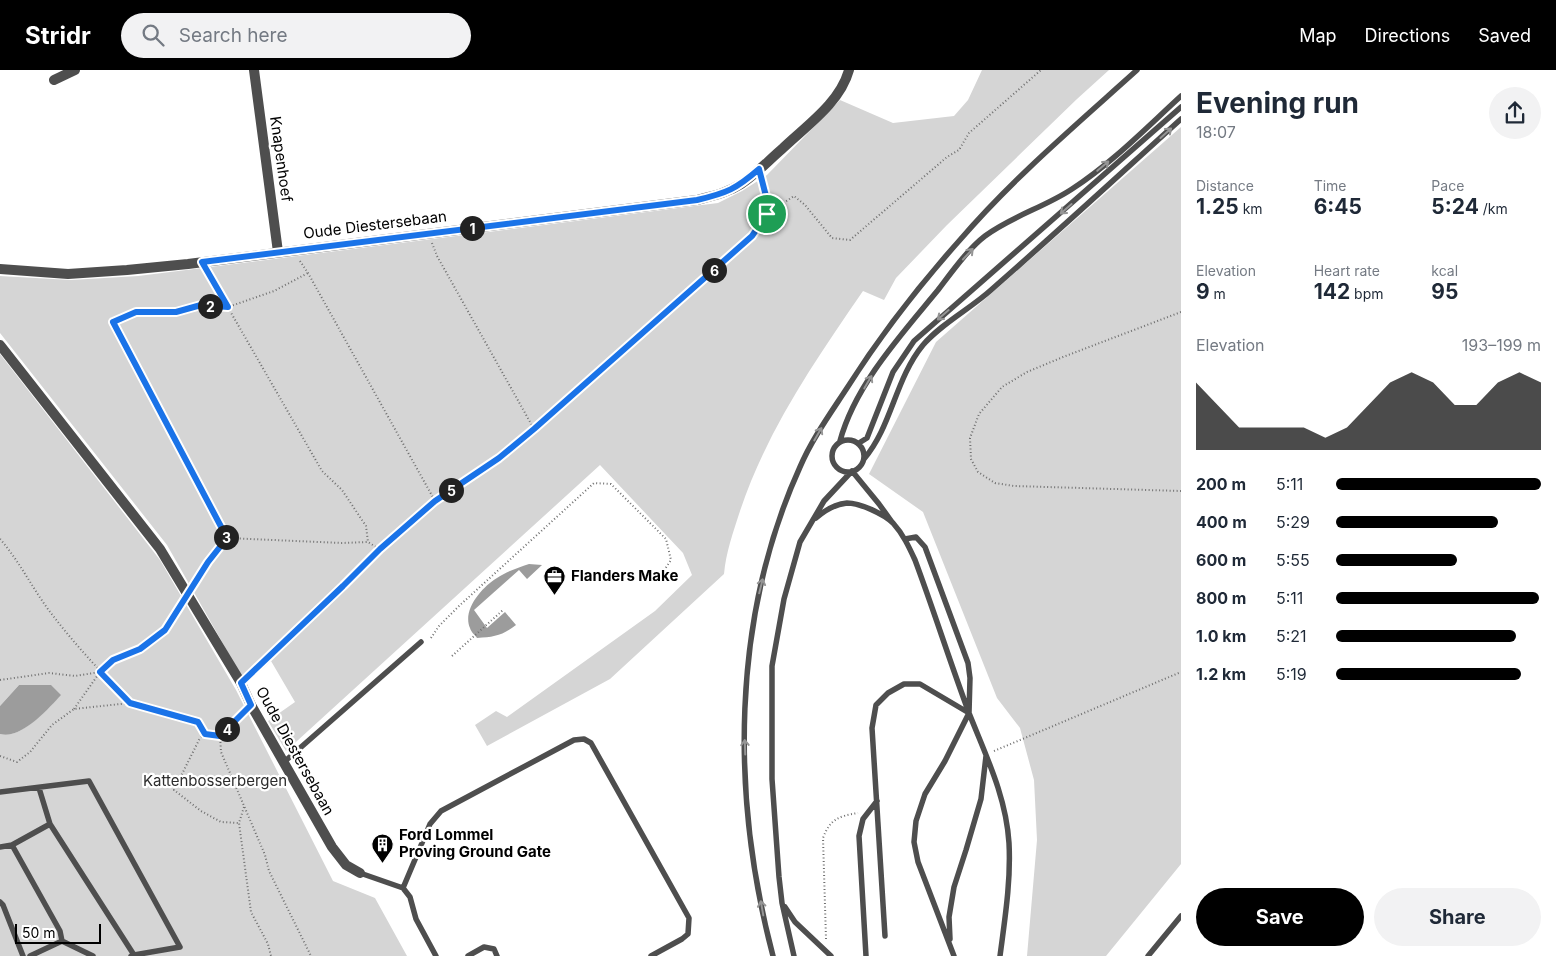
<!DOCTYPE html>
<meta charset="utf-8">
<style>
:root{--surface:#fff;--page:#f2f2f3;--text:#1f2937;--muted:#747a83;--accent:#000}
body{margin:0;font-family:Inter,sans-serif;background:var(--page);color:var(--text);height:100vh;display:flex;flex-direction:column;font-size:19px;white-space:nowrap}
*{box-sizing:border-box;margin:0}
p{font-size:16px;color:var(--muted)}
.icon{flex:none;width:28px;height:28px;fill:none;stroke:currentColor;stroke-width:2;stroke-linecap:round;stroke-linejoin:round}
.map{position:relative;flex:1;overflow:hidden}
.details{display:flex;flex-direction:column;background:var(--surface);width:375px}
.details>*{flex:none}
.scale{position:absolute;left:15px;bottom:12px;width:86px;box-sizing:border-box;padding-left:5px;border:2px solid #000;border-top:0;font-size:14px;line-height:18px;white-space:nowrap;color:#000;-webkit-text-stroke:4px #fff;paint-order:stroke}
.pin{position:absolute;display:grid;place-items:center;width:42px;height:42px;color:#fff;margin:-21px;border:2px solid #fff;border-radius:50%;box-shadow:0 1px 5px #0007}
.km{position:absolute;width:25px;height:25px;margin:-12px;border-radius:50%;background:#222;color:#fff;font-size:14px;line-height:25px;text-align:center}
.round{display:grid;place-items:center;flex:none;width:52px;height:52px;border-radius:26px;background:var(--page)}
.overview{display:flex;align-items:center;justify-content:space-between;height:85px;padding:0 15px}
h1{font-size:28px;font-weight:700;line-height:38px}
.metrics{display:grid;grid-template-columns:repeat(3,1fr);gap:8px;height:85px;padding:5px 15px}
.metrics div{display:grid;align-content:center}
.metrics b{font-size:21px;font-weight:700}
.metrics small{font-size:14px;font-weight:400}
.metrics p{font-size:14px}
.chart{height:140px;padding:10px 15px}
.chart p{display:flex;justify-content:space-between}
.chart svg{width:100%;height:90px;margin-top:5px;fill:var(--accent);opacity:.7}
.primary-button{display:flex;gap:10px;margin-top:auto;padding:10px 15px}
.primary-button a{flex:1;height:58px;border-radius:30px;background:var(--accent);color:#fff;font-size:20px;font-weight:700;line-height:58px;text-align:center}
.primary-button a+a{background:var(--page);color:var(--text)}
ul{padding:0 15px;list-style:none;font-size:16px}
li{display:grid;grid-template-columns:80px 60px 1fr;align-items:center;height:38px}
li i{height:12px;border-radius:6px;background:var(--accent)}
header{display:flex;align-items:center;gap:30px;box-sizing:border-box;height:70px;padding:0 25px;background:var(--accent);color:#fff}
header strong{font-size:24px}
nav{display:flex;gap:28px;margin-inline-start:auto;font-size:18px}
.search{width:350px;height:45px;background:var(--page);display:flex;align-items:center;gap:12px;box-sizing:border-box;padding:0 18px;border-radius:28px;color:var(--muted);font-size:19px}
main{display:flex;flex:1;min-height:0}
.map>svg:first-child{display:block}
.green{fill:#d5d5d5}
.water{fill:#9c9c9c}
.lines{fill:none;stroke-linecap:round;stroke-linejoin:round}
.path{stroke:#707070;stroke-width:2;stroke-dasharray:1 2.5;stroke-linecap:butt}
.lane{stroke:#4e4e4e;stroke-width:5.5}
.street{stroke:#4e4e4e;stroke-width:10}
.oneway{stroke:#959595}
.route-casing{stroke:#fff;stroke-width:10}
.route{stroke:#1a73e8;stroke-width:6}
.labels{text-anchor:middle;stroke-width:4.5;stroke-linejoin:round;paint-order:stroke}
.street-label{font-size:15px;fill:#000;stroke:#fff}
.poi-label{font-size:15px;font-weight:bold;fill:#000;stroke:#fff;text-anchor:start}
.park-label{font-size:15px;fill:#2c2c2c;stroke:#fff}
</style>
<header>
<strong>Stridr</strong>
<div class="search"><svg class="icon" aria-label="search" viewBox="0 0 24 24"><circle cx="10" cy="10" r="6"/><path d="M15 15l6 6"/></svg>Search here</div>
<nav><a>Map</a><a>Directions</a><a>Saved</a></nav>
</header>
<main>
<div class="map">
<svg width="1181" height="886" viewBox="0 0 1181 886">
<rect width="100%" height="100%" fill="#fff"/>
<path class="green" d="M982 0H1109L1077 29 947 155 896 208 884 230 863 221C815 291 767 360 740 441 733 463 726 482 724 504L610 609 487 676 475 655 496 641 507 647 655 541 692 505 683 483 600 395 286 681 268 651 295 632 271 591 246 614 167 475 0 263V206L71 210 138 206 718 133 742 121 767 105 840 30 893 53 954 46 968 30Z
M1181 57V794L1106 886H1027L1037 770 1034 710 1020 658 997 628 923 442 869 404 936 272Z
M0 284 160 490 236 620 333 811 375 828 407 886H0V664C21 670 47 639 60 625L19 615 0 636Z"/>
<path class="water" d="M529 494 542 495 527 509 519 500 474 540 487 558 505 542 516 555C502 566 494 567 477 568 475 565 471 562 470 558 462 540 482 517 497 508 507 501 518 498 529 494Z
M19 615H51L61 625C48 639 21 670 0 664V636Z"/>
<g class="lines">
<path class="path" d="M762 111 768 134 767 143
M432 173 437 186 534 359
M300 191 308 203 435 431
M207 201 322 401 342 420 366 456 368 472
M1181 242 1063 287 1027 302 1002 317 979 344 970 368 971 389 978 402 995 413 1014 416 1181 421
M227 468 113 252 136 242H176L201 235 228 237 274 221 308 203
M0 469C21 493 34 522 54 547 77 577 104 605 130 633
M193 514 208 492 227 468 342 473 368 472 379 479
M431 568 439 556 459 536 594 413 611 414 666 469 671 490 659 508
M452 586 503 540
M250 605 343 516 379 479 435 431 499 388 534 359 752 166 767 144 794 126 805 135 832 168 850 170 947 87 959 80 969 63 1041 0
M0 610 49 603 75 606 100 602
M74 639 100 602 113 590 140 579 165 561 181 533
M204 664 199 670 174 720 201 741 221 752 239 753
M205 664 220 665 243 644
M220 665 221 682 265 785 269 801 311 886
M994 681 1181 602
M0 686 17 692 30 682 52 655 74 639 130 633 198 652 205 664
M244 737 239 753 251 842 268 874 271 886
M826 869 823 768C830 749 839 746 858 743"/>
<path class="lane" d="M832 386a16 16 0 1 1 32 0a16 16 0 1 1-32 0Z
M840 371C855 315 901 265 938 220 951 203 968 179 985 166 1012 146 1045 137 1072 119 1112 93 1146 58 1181 26
M859 373 867 368 893 302 914 271 1181 37
M864 389C892 356 895 309 923 275 942 253 970 239 991 220 1055 164 1118 106 1181 49
M816 448C824 441 836 434 847 433 860 433 884 444 893 453 903 464 909 477 915 490 934 541 950 592 969 643 986 686 1006 726 1009 773 1011 811 1005 848 1000 886
M905 469 916 467 925 477 968 593 970 608 969 643 945 691 925 724 916 751 914 772 918 792 954 886
M284 692 421 572
M39 718 50 754 134 885 131 886
M0 722 89 711 180 877 134 885
M12 775 50 754
M0 777 12 775 60 861 62 871
M360 803 403 818
M0 832 3 835 23 886
M785 837 795 852 831 886
M885 866 872 658 876 635 888 623 904 614H920L969 643
M950 869 949 847 954 817 966 780 981 729 986 686
M62 871 93 886
M30 886 62 871
M436 886 416 849 410 827 403 818 430 754 441 741 574 670 584 669 591 673 689 848 688 864 682 869 651 886
M468 886 484 877 494 879 497 886
M773 886C731 727 731 549 800 397 812 369 830 344 847 318 880 266 918 217 959 171 1012 109 1076 55 1137 0
M794 886 782 833 779 807 772 709V596L784 529 800 472 824 431 852 401 879 434 892 452
M866 886 859 766 863 749 877 731
M1148 886 1181 846"/>
<path class="street" d="M254 0 278 182
M54 10 75 0
M0 199 68 204 127 200 188 194 697 130C712 126 727 123 741 114 755 105 768 91 782 79 806 56 840 33 849 0
M0 275 160 479 241 613 251 635 332 777 346 795 360 803"/>
</g>
<defs><path id="oneway-shaft" d="M-6 0H5M1.5-3L5.5 0L1.5 3" fill="none" stroke-width="1.6" stroke-linecap="round" stroke-linejoin="round" transform="scale(1.25)"/></defs>
<g class="oneway">
<use href="#oneway-shaft" transform="translate(1166 63) rotate(-42)"/>
<use href="#oneway-shaft" transform="translate(1103 96) rotate(-40)"/>
<use href="#oneway-shaft" transform="translate(1066 139) rotate(139)"/>
<use href="#oneway-shaft" transform="translate(968 184) rotate(-47)"/>
<use href="#oneway-shaft" transform="translate(943 245) rotate(139)"/>
<use href="#oneway-shaft" transform="translate(868 312) rotate(-60)"/>
<use href="#oneway-shaft" transform="translate(818 364) rotate(-60)"/>
<use href="#oneway-shaft" transform="translate(761 516) rotate(-76)"/>
<use href="#oneway-shaft" transform="translate(745 677) rotate(-92)"/>
<use href="#oneway-shaft" transform="translate(762 838) rotate(-100)"/>
</g>
<g class="lines">
<defs>
<path id="route" d="M759 99 768 134 767 144 752 166 534 359 499 388 435 431 380 479 343 516 241 613 251 635 220 666 205 664 198 652 130 633 100 602 113 590 140 579 165 560 208 492 227 468 113 252 136 242H176L201 235 228 237 202 192 697 130C727 123 736 119 759 99Z"/>
</defs>
<use href="#route" class="route-casing"/>
<use href="#route" class="route"/>
</g>
<defs>
<symbol id="office-pin" viewBox="-11 -11 22 30"><path d="M0 17L-7.5 6A9.5 9.5 0 1 1 7.5 6Z" fill="#000" stroke="#fff"/><path d="M-6-3h4V-5.5h4V-3h4V5H-6ZM-1-4.5V-3h2v-1.5ZM-6 0V1H6V0Z" fill="#fff"/></symbol>
<symbol id="building-pin" viewBox="-11 -11 22 30"><path d="M0 17L-7.5 6A9.5 9.5 0 1 1 7.5 6Z" fill="#000" stroke="#fff"/><path d="M-4-6H4V6H1V3H-1V6H-4ZM-2.5-4.3h1.7v1.8h-1.7ZM.8-4.3h1.7v1.8H.8ZM-2.5-1h1.7V.8h-1.7ZM.8-1h1.7V.8H.8Z" fill="#fff"/></symbol>
</defs>
<g fill-rule="evenodd">
<use href="#office-pin" x="542" y="494" width="25" height="34"/>
<use href="#building-pin" x="370" y="762" width="25" height="34"/>
</g>
<g class="labels">
<g class="street-label">
<text transform="translate(281 89) rotate(82)" y="5">Knapenhoef</text>
<text transform="translate(375 155) rotate(-7)" y="5">Oude Diestersebaan</text>
<text transform="translate(295 681) rotate(61)" y="5">Oude Diestersebaan</text>
</g>
<g class="poi-label">
<text x="571" y="511">Flanders Make</text>
<text x="399" y="770">Ford Lommel<tspan x="399" dy="17">Proving Ground Gate</tspan></text>
</g>
<g class="park-label">
<text x="215" y="716">Kattenbosserbergen</text>
</g>
</g>
</svg>
<div class="scale">50 m</div>
<div class="pin" style="left:767px;top:144px;background:#1e9e55"><svg class="icon" aria-label="arrive" viewBox="0 0 24 24"><path d="M6 21V4h12l-3 4 3 4H6"/></svg></div>
<b class="km" style="left:472px;top:158px">1</b>
<b class="km" style="left:210px;top:236px">2</b>
<b class="km" style="left:226px;top:467px">3</b>
<b class="km" style="left:227px;top:659px">4</b>
<b class="km" style="left:451px;top:420px">5</b>
<b class="km" style="left:714px;top:200px">6</b>
</div>
<section class="details">
<div class="overview"><div><h1>Evening run</h1><p>18:07</p></div><a class="round"><svg class="icon" aria-label="share" viewBox="0 0 24 24"><path d="M12 15V3M7 8l5-5 5 5M5 13v7h14v-7"/></svg></a></div>
<div class="metrics">
<div><p>Distance</p><b>1.25<small> km</small></b></div>
<div><p>Time</p><b>6:45</b></div>
<div><p>Pace</p><b>5:24<small> /km</small></b></div>
</div>
<div class="metrics">
<div><p>Elevation</p><b>9<small> m</small></b></div>
<div><p>Heart rate</p><b>142<small> bpm</small></b></div>
<div><p>kcal</p><b>95</b></div>
</div>
<div class="chart"><p><span>Elevation</span>193–199 m</p>
<svg viewBox="0 0 160 44" preserveAspectRatio="none"><path d="M0 44V11L10 22L20 33L30 33L40 33L50 33L60 38L70 33L80 22L90 11L100 6L110 11L120 22L130 22L140 11L150 6L160 11V44z"/></svg>
</div>
<ul>
<li><b>200 m</b>5:11<i style="width:100%"></i></li>
<li><b>400 m</b>5:29<i style="width:79%"></i></li>
<li><b>600 m</b>5:55<i style="width:59%"></i></li>
<li><b>800 m</b>5:11<i style="width:99%"></i></li>
<li><b>1.0 km</b>5:21<i style="width:88%"></i></li>
<li><b>1.2 km</b>5:19<i style="width:90%"></i></li>
</ul>
<div class="primary-button"><a>Save</a><a>Share</a></div>
</section>
</main>
